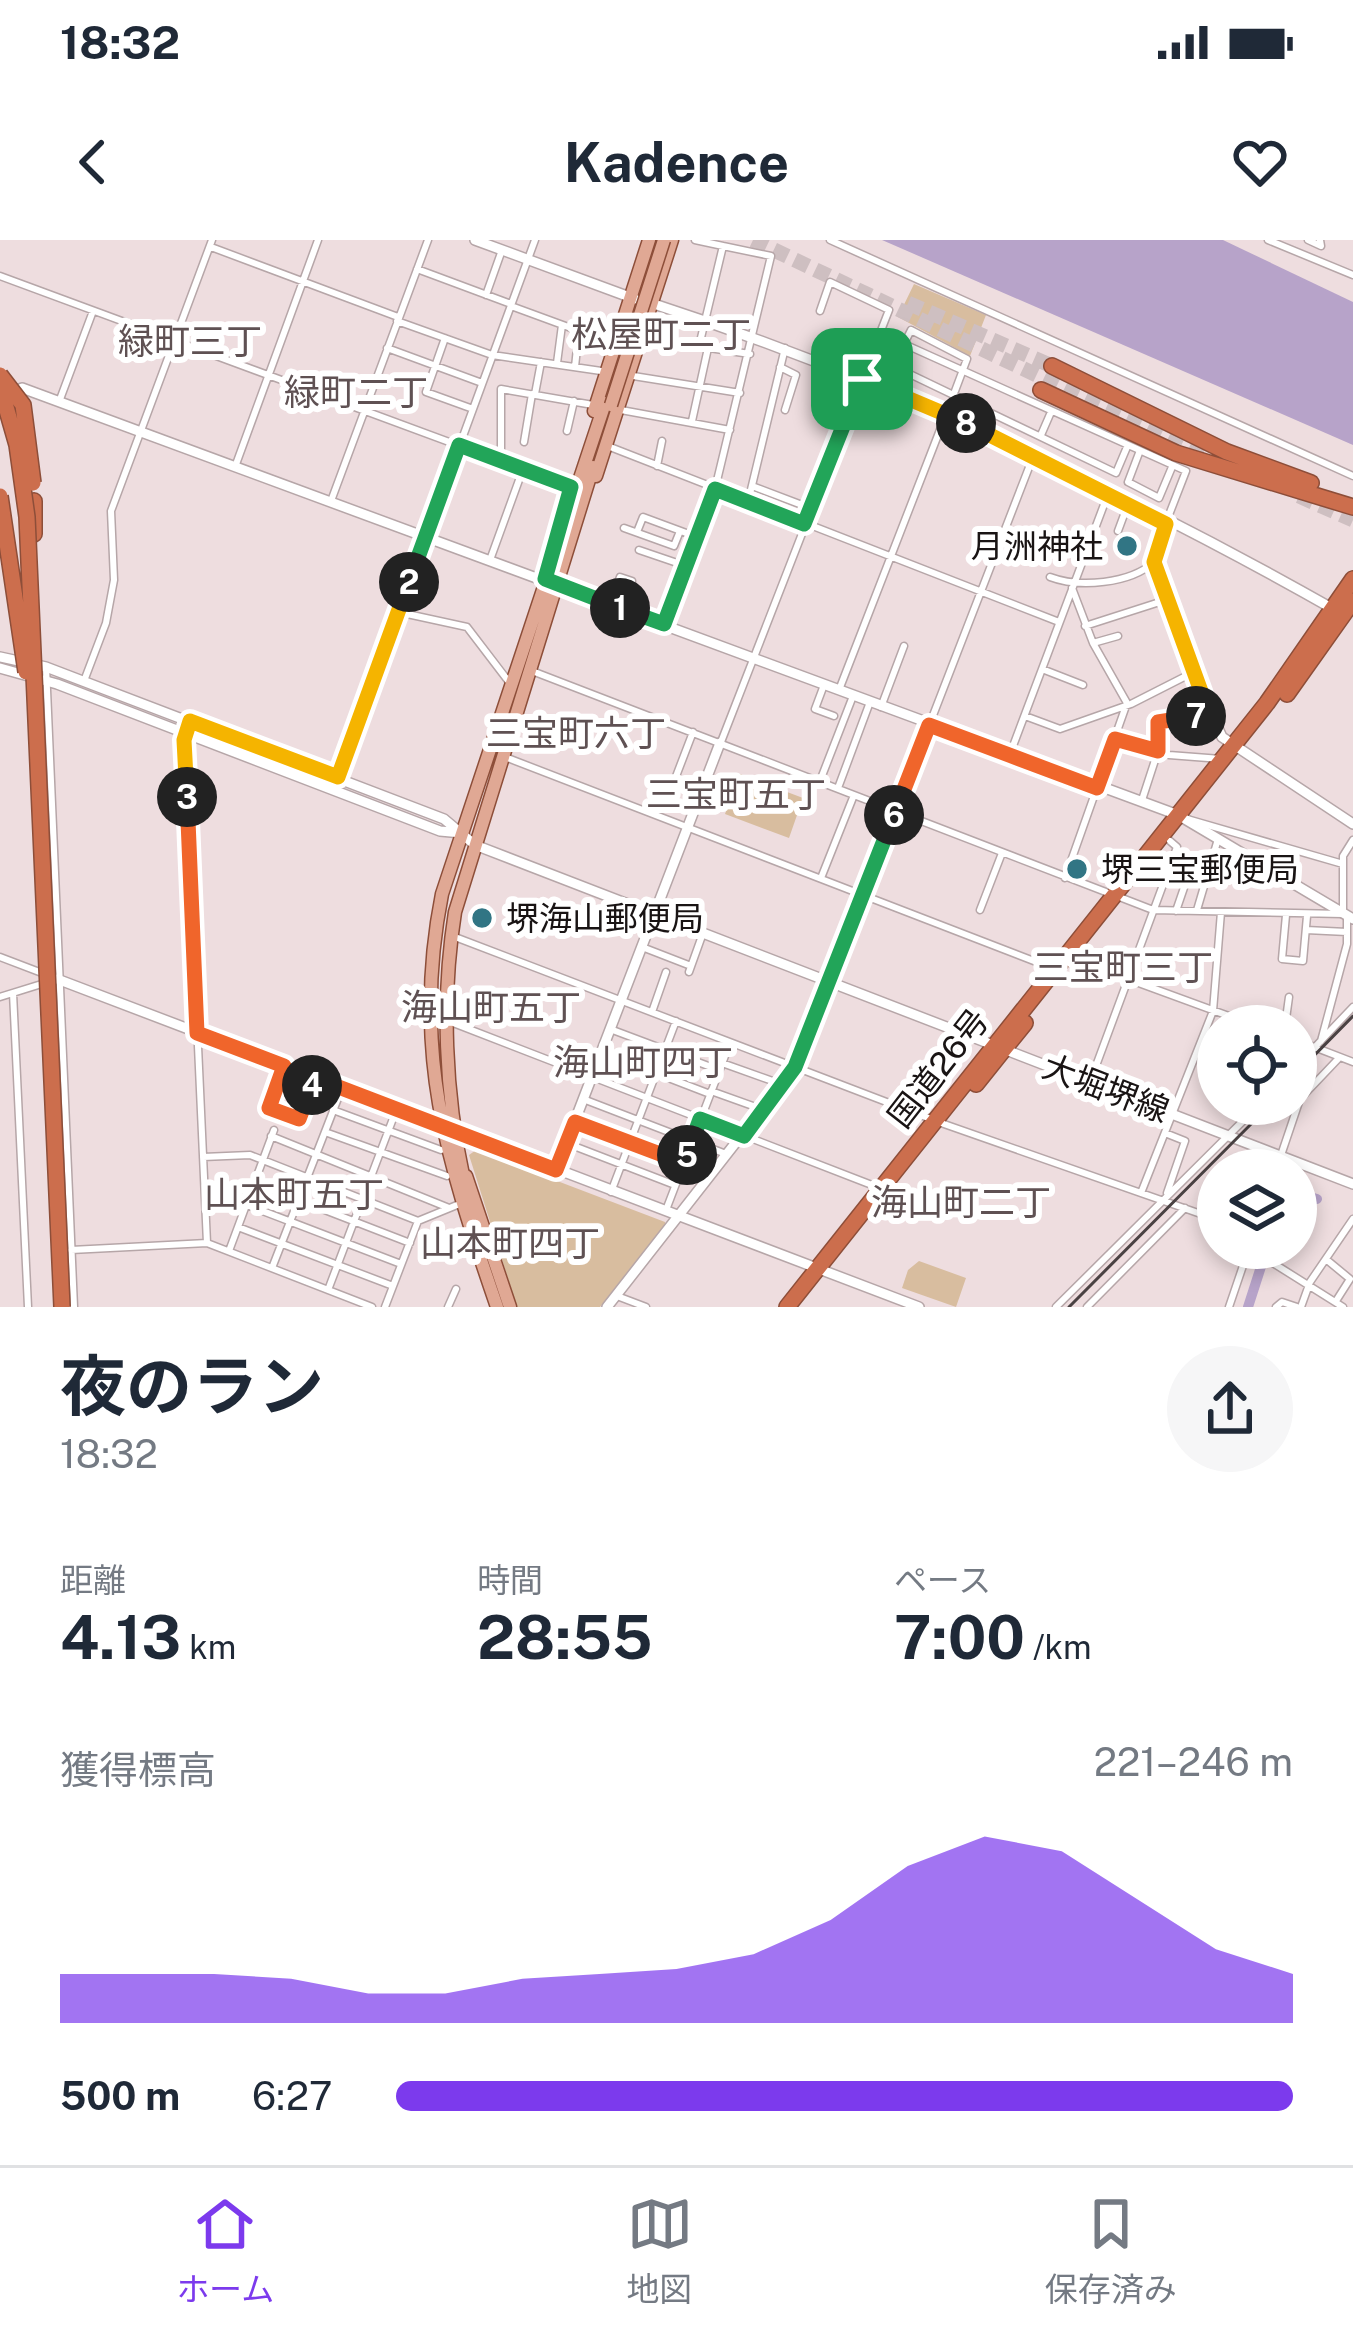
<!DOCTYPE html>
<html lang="ja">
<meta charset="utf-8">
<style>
:root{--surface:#fff;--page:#f6f6f7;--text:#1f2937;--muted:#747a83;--line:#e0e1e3;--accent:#7c3aed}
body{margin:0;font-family:"Public Sans","Noto Sans JP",sans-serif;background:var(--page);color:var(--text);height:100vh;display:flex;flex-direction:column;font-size:45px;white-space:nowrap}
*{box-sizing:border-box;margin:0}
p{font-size:39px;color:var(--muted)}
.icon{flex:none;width:66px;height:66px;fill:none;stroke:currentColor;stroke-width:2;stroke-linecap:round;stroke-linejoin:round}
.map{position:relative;height:1067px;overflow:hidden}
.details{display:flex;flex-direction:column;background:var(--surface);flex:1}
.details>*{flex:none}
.tools{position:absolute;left:1197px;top:765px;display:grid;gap:24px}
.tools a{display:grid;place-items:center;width:120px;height:120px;border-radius:50%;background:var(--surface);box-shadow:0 6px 18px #0003;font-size:60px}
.pin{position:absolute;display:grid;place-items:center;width:102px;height:102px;color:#fff;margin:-51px;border-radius:24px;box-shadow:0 6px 18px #0006}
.km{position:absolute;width:60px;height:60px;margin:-30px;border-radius:50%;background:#222;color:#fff;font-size:33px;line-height:60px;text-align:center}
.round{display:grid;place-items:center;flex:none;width:126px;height:126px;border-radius:63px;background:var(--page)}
.head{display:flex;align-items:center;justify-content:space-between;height:204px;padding:0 60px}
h1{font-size:66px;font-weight:700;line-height:90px}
.stats{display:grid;grid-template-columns:repeat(3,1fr);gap:18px;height:204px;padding:12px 60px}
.stats div{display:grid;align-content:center}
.stats b{font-size:60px;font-weight:700}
.stats small{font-size:33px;font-weight:400}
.stats p{font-size:33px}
.chart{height:336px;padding:24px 60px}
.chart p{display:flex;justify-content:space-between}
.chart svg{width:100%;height:216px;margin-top:12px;fill:var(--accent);opacity:.7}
ul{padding:0 60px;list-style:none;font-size:39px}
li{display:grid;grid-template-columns:192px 144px 1fr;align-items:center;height:90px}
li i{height:30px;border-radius:15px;background:var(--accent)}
.status{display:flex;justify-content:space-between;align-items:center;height:84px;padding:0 60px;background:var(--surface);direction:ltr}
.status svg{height:33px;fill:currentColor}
header{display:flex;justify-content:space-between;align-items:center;height:156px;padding:0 60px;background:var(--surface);font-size:54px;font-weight:700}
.tabs{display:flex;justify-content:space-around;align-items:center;height:168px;border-top:3px solid var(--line);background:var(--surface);font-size:33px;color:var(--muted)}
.tabs a{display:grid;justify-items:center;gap:6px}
.tabs .current{color:var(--accent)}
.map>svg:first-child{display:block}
.green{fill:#d8bd9f}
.water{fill:#b7a3c9}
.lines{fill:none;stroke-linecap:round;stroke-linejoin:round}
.river{stroke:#b7a3c9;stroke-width:10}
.highway-tunnel{stroke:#cebfc1;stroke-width:15;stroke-dasharray:15 8;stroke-linecap:butt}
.street-casing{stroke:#b6a6a8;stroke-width:9}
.secondary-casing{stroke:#b6a6a8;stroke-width:12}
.primary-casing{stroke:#8d4e39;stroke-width:15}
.highway-casing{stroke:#8d4e39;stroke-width:18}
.street{stroke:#fff;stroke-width:6}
.secondary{stroke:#fff;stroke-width:9}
.primary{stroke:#e0a894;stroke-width:12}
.highway{stroke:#cc6e4d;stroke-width:15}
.rail{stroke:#4a4243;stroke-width:3}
.primary-bridge-casing{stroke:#8d4e39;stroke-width:15;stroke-linecap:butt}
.highway-bridge-casing{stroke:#8d4e39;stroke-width:18;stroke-linecap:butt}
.primary-bridge{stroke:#e0a894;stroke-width:12}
.highway-bridge{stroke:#cc6e4d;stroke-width:15}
.split-1-casing{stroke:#fff;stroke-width:24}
.split-2-casing{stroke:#fff;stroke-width:24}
.split-3-casing{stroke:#fff;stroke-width:24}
.split-4-casing{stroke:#fff;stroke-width:24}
.split-5-casing{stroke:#fff;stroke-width:24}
.split-6-casing{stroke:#fff;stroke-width:24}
.split-7-casing{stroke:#fff;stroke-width:24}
.split-8-casing{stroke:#fff;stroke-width:24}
.split-9-casing{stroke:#fff;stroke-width:24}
.split-1{stroke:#22a559;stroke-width:15}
.split-2{stroke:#22a559;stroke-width:15}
.split-3{stroke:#f5b400;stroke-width:15}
.split-4{stroke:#f0652b;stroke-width:15}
.split-5{stroke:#f0652b;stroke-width:15}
.split-6{stroke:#22a559;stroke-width:15}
.split-7{stroke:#f0652b;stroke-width:15}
.split-8{stroke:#f5b400;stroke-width:15}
.split-9{stroke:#f5b400;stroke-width:15}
.poi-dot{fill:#317584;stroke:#fff;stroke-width:4.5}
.labels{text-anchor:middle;stroke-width:12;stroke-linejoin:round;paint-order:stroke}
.poi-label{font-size:33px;fill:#191414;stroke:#fff;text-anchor:start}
.street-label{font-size:33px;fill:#191414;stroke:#fff}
.neighbourhood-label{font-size:36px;fill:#5f5153;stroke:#fff}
</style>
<div class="status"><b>18:32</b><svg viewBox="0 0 49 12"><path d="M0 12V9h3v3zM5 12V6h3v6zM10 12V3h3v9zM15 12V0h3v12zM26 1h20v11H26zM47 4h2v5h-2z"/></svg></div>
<header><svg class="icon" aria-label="back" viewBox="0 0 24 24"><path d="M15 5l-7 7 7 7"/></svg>Kadence<svg class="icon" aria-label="heart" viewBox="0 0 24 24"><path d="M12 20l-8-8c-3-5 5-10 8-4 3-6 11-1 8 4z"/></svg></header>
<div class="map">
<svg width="1353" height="1067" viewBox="0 0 1353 1067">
<rect width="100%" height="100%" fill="#eedddf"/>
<path class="green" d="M914 44 986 75 970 116 898 77Z
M740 534 803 558 789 598 725 574Z
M476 910 665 982V985L600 1067H517L469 915Z
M919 1021 966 1038 956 1067 902 1048 908 1030Z"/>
<path class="water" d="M882 0H1223L1353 62V205Z"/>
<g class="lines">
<path class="river" d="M1296 953 1317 959
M1248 1067 1267 1008"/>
<path class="highway-tunnel" d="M753 0 1211 218
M908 63 1052 126
M1299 256 1353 280"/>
<defs>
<path id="street" d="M695 0 723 6 699 106
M830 0 1353 236
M1268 0 1353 35
M1308 0 1321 6 1320 0
M211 7 398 77
M417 29 511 64
M0 36 571 247
M486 55 502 10
M511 66 571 88 617 94
M397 81 492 115 608 132
M445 98 426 152 473 169
M641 98 750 114
M904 104 1186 231 1167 280
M387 108 482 143
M557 123 562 85
M575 127 579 89
M780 127 796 135 785 170
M627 135 740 153
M955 151 967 119 911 90 893 126 1116 233 1127 207
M535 154 541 122
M59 162 93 71
M621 170 730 190
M692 181 708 108
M567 191 574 161
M1041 195 1051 172
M524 202 532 154
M605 205 1059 382
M1139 213 1128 242 1159 258 1172 227
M501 220V149L593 165
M657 226 662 201
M235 227 318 0
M752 246 810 268
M331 261 428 0
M748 262 785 108
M624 288 674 306 680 291
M1118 291 1128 264
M637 292 643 277 697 297
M639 310 686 326
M490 320 523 229
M1050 337C1079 348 1130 344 1154 322
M610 364 620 337 632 341 623 369
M398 372 467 387 509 442
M664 384 715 249 771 16 723 6
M1085 386 1166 360
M1093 403 1118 396
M46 427 74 1067
M1042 429 1083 445
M532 431 1111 654
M84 441 106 383 114 340 111 271 212 0
M824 445 815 469 834 476
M839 450 945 177
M881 467 904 406
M1025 476 1060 489 1131 464 1192 433
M190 481 184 500 207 1003
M1115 499 1169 515 1221 519
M721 502 889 70 830 42 820 71
M1010 514 1108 254
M505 517 1052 728
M338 537 535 0
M675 539 693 492
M820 541 853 456
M838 548 870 462
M1142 560 1158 511V482L1210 476
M896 571 1033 217
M1187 579 1343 624
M1170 629 1188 636 1176 671
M821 638 854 555
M1065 638 1127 463 1093 403 1072 348
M1122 658 1153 670 1343 674V616L1353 600
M980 670 1002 613
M1197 670 1218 599
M1286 675 1282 719 1303 721 1307 676
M1306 690 1347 692
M455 697 944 884 1218 980
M642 707 691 726
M0 717 42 733
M1073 719 1256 786
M689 732 703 693
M13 753 28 1067
M0 757 48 742
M652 772 666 732
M448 781 877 947
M1285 786 1289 757
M610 789 719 830
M1296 800 1353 822
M1321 801 1347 704V676
M601 812 710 854
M722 823 781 844
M285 826 269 868 299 879 315 837
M1296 827 1353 767
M1090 842 1177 607 1170 601
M711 851 764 870
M583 859 726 914
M333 870 441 910
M575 882 712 933
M325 892 447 936
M1165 893 1185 901 1167 953
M271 896 449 968
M566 903 675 945
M203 917 250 915 418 981
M1237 930 1259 907
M1276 930 1300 859 1339 818
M255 943 410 1003
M611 952 676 781
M1141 953 1213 771 1221 672
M1214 953 1218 949
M247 965 401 1024
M666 970 730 803
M238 987 393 1046
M1249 1008 1343 1067
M71 1010 207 1003 372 1067
M229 1011 274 890
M1327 1020 1350 1039 1336 1061
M272 1028 342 848
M328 1050 397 868
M617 1056 646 1067
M385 1067 418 981 457 965
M448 1067 456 1049
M1056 1067 1260 864
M1087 1067 1185 968
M1229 1067 1249 1008
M1276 1067 1282 1062 1297 1067
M1301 1067 1310 1042 1353 979"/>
<path id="secondary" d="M475 0 635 59
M651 63C888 140 1118 247 1335 370
M13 152 22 148 1178 575 1353 679
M1166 283 1154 322 1192 433 1222 497 1353 584
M0 417 46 427 444 579 475 605 1353 944
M0 428 57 444 440 591 462 593
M57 739 919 1067
M556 930 720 503
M607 1067 795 827 896 571"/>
<path id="primary" d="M594 171 649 0
M596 236 672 0
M466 936 510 1067
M464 940C445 854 441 760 455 672L593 227
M497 1067C447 922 411 809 442 654L605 163"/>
<path id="highway" d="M1052 126 1227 212 1311 243
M1041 150 1176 213 1353 267
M34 261V294
M1287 454 1353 361
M976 844 1025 783
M787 1067 1267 463 1353 339"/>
</defs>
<use href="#street" class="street-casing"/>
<use href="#secondary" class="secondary-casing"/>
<use href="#primary" class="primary-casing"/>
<use href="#highway" class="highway-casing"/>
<use href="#street" class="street"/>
<use href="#secondary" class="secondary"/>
<use href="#primary" class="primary"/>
<use href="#highway" class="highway"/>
<path class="rail" d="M1296 834 1353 776
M1069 1067 1271 864"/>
<defs>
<path id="primary-bridge" d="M611 165 664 0"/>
<path id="highway-bridge" d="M0 135 23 165 33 243
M0 146 17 205 27 277 62 1067
M0 256 26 432"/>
</defs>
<use href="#primary-bridge" class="primary-bridge-casing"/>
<use href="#highway-bridge" class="highway-bridge-casing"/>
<use href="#primary-bridge" class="primary-bridge"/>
<use href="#highway-bridge" class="highway-bridge"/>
</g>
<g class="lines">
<defs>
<path id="split-1" d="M620 368 664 384 715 249 804 284 862 139"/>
<path id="split-2" d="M409 342 459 205 571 247 545 339 620 368"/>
<path id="split-3" d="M187 557 184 500 190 481 338 537 409 342"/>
<path id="split-4" d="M187 557 197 793 284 826 269 868 299 879 312 845"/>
<path id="split-5" d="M312 845 315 838 556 930 575 882 684 923 687 915"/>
<path id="split-6" d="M687 915 700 879 744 896 795 827 894 575"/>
<path id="split-7" d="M894 575 929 485 1097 548 1115 499 1158 511V482L1196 476"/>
<path id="split-8" d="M966 183 1166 284 1154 322 1210 476H1196"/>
<path id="split-9" d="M862 139 966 183"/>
</defs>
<use href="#split-1" class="split-1-casing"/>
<use href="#split-2" class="split-2-casing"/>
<use href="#split-3" class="split-3-casing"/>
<use href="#split-4" class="split-4-casing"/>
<use href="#split-5" class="split-5-casing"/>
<use href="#split-6" class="split-6-casing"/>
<use href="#split-7" class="split-7-casing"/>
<use href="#split-8" class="split-8-casing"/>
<use href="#split-9" class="split-9-casing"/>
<use href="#split-1" class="split-1"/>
<use href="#split-2" class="split-2"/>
<use href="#split-3" class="split-3"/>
<use href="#split-4" class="split-4"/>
<use href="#split-5" class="split-5"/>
<use href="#split-6" class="split-6"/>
<use href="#split-7" class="split-7"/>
<use href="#split-8" class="split-8"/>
<use href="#split-9" class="split-9"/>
</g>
<g class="poi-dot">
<circle cx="1127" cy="306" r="12"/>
<circle cx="1077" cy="629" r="12"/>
<circle cx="482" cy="678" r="12"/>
</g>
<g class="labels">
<g class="poi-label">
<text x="1103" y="318" text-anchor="end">月洲神社</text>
<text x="1101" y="641">堺三宝郵便局</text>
<text x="506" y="690">堺海山郵便局</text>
</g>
<g class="street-label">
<text transform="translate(938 828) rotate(-52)" y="12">国道26号</text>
<text transform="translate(1106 848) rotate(21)" y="12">大堀堺線</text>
</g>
<g class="neighbourhood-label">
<text x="661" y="107">松屋町二丁</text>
<text x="190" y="114">緑町三丁</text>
<text x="356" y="165">緑町二丁</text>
<text x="576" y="506">三宝町六丁</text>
<text x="736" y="567">三宝町五丁</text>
<text x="1123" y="740">三宝町三丁</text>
<text x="491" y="780">海山町五丁</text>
<text x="643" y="835">海山町四丁</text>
<text x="294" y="967">山本町五丁</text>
<text x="961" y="975">海山町二丁</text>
<text x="510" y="1016">山本町四丁</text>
</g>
</g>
</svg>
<div class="tools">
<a><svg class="icon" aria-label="locate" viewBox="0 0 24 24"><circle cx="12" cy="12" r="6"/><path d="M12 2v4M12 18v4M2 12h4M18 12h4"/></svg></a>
<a><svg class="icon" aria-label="layers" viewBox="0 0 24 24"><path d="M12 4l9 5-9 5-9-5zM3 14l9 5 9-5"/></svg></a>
</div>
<div class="pin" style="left:862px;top:139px;background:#1e9e55"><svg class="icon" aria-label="arrive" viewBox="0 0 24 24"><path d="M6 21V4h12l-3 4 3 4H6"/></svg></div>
<b class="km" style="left:620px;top:368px">1</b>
<b class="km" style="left:409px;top:342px">2</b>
<b class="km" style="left:187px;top:557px">3</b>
<b class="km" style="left:312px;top:845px">4</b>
<b class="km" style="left:687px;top:915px">5</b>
<b class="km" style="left:894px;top:575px">6</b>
<b class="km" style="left:1196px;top:476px">7</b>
<b class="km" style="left:966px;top:183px">8</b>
</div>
<section class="details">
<div class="head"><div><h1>夜のラン</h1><p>18:32</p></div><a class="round"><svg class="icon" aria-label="share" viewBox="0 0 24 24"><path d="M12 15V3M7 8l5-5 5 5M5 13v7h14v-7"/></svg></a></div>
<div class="stats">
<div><p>距離</p><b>4.13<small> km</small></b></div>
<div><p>時間</p><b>28:55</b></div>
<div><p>ペース</p><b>7:00<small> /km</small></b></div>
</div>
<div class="chart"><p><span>獲得標高</span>221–246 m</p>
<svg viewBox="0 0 160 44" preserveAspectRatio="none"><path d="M0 44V34L10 34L20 34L30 35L40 38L50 38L60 35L70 34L80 33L90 30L100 23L110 12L120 6L130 9L140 19L150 29L160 34V44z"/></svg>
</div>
<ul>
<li><b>500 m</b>6:27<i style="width:100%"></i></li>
</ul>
</section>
<nav class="tabs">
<a class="current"><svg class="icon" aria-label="home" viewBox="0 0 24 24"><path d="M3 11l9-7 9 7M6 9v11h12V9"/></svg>ホーム</a>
<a><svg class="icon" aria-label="map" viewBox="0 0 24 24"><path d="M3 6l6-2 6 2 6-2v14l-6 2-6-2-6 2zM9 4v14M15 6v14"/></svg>地図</a>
<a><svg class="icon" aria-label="saved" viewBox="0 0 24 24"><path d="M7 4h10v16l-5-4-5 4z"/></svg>保存済み</a>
</nav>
